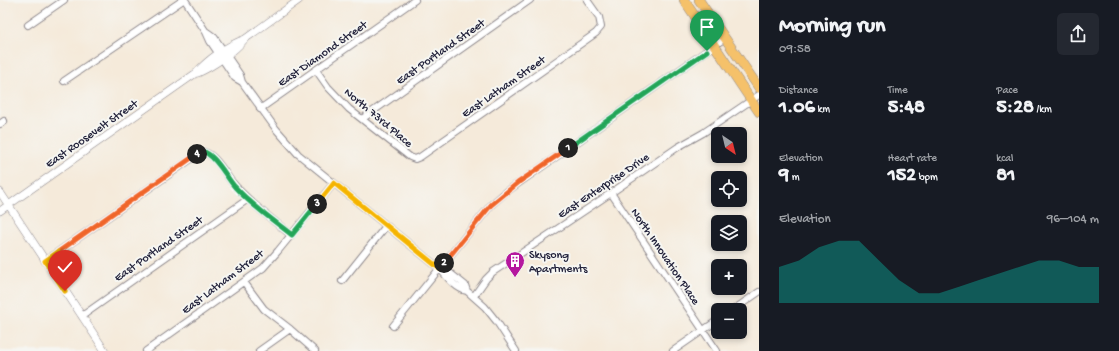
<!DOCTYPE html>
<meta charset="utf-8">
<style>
:root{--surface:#171b24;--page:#242831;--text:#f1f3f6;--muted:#9ea1a6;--accent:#0f766e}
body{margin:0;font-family:"Gochi Hand",sans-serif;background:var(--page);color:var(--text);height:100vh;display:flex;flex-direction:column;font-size:15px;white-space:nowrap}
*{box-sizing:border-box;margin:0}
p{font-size:13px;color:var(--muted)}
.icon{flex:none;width:22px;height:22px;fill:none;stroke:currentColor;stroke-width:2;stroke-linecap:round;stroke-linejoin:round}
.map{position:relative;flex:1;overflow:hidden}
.side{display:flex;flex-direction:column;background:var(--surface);width:360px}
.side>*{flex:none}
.needle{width:26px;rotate:145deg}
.fabs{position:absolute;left:711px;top:127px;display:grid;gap:8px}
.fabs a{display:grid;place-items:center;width:36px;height:36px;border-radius:6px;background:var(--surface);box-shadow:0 2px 6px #0003;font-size:20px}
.pin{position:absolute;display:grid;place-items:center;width:34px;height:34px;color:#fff;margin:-41px -17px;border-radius:50% 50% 50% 0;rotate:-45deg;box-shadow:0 0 4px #0007}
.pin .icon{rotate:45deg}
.km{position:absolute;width:20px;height:20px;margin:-10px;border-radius:50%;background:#222;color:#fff;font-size:11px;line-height:20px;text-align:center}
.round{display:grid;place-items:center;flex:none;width:42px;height:42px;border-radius:6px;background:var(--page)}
.overview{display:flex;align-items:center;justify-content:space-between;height:68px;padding:0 20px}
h1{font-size:22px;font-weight:700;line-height:30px}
.metrics{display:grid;grid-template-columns:repeat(3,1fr);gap:6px;height:68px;padding:4px 20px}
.metrics div{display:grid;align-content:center}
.metrics b{font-size:20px;font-weight:700}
.metrics small{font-size:11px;font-weight:400}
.metrics p{font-size:11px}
.chart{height:112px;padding:8px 20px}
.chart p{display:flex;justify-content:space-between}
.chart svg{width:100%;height:72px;margin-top:4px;fill:var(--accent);opacity:.7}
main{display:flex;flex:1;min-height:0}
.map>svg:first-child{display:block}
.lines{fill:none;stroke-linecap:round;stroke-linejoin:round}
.minor-casing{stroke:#8c868a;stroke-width:8}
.tertiary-casing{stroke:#8c868a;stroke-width:8}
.primary-casing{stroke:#8c868a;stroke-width:10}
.minor{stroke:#fff;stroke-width:6}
.tertiary{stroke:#fff;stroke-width:7}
.primary{stroke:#f5c16b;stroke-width:9}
.split-1-casing{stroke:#fff;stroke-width:8}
.split-2-casing{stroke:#fff;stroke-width:8}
.split-3-casing{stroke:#fff;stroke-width:8}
.split-4-casing{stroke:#fff;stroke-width:8}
.split-5-casing{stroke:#fff;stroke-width:8}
.split-6-casing{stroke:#fff;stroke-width:8}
.split-1{stroke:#22a559;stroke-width:5}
.split-2{stroke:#f0652b;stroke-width:5}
.split-3{stroke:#f5b400;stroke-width:5}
.split-4{stroke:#22a559;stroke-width:5}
.split-5{stroke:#f0652b;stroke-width:5}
.split-6{stroke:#f5b400;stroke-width:5}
.labels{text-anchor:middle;stroke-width:4;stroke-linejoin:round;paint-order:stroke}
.street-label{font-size:12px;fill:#22223b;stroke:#f6f6f2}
.poi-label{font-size:12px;fill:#22223b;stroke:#f6f6f2;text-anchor:start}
</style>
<main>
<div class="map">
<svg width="759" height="351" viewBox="0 0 759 351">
<rect width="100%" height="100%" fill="#f6f6f2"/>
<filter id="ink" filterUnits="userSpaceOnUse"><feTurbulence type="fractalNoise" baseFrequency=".025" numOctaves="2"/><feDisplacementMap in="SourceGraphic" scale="8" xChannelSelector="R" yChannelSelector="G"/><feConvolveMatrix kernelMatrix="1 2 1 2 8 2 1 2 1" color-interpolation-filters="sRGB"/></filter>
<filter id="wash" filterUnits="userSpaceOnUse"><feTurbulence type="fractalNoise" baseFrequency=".012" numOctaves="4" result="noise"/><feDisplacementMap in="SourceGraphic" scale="16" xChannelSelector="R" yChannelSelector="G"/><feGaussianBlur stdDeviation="0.9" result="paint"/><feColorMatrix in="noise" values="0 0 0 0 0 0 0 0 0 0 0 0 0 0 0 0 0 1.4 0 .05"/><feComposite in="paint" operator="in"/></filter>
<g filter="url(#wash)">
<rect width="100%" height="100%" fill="#f5eada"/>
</g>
<g filter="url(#ink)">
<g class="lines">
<defs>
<path id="minor" d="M185 0 206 32 210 41 235 78 242 82 276 129 298 154 440 269C447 277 456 289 467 291
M28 25 64 0
M207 32 214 37 240 75 242 82
M316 70 328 87 349 109 410 157 415 159 420 157 596 33 601 27 599 17 587 0
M64 81 183 0
M260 109 415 0
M362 119 530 0
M0 124 4 121
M611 193 717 351
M45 261 201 152C213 151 224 172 231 181 248 202 271 218 291 235
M442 269 450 273 465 285 467 291 485 307 497 322 516 351
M342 281 386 226
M244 282 264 309 290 329 315 351
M474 296 486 279 493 272 611 193 678 147 703 133 759 95
M733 310 759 292
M82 316 248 199
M393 326 491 205 506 192 725 38
M146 351 263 268 278 251 334 183
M259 351 290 329
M673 351 718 320"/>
<path id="tertiary" d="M198 73C212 67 234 52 244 40
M0 192 105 351
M0 211 196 73C208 59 228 45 245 39L299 0"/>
<path id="primary" d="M684 0 759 112
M699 0 759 88"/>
</defs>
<use href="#minor" class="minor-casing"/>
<use href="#tertiary" class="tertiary-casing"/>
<use href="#primary" class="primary-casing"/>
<use href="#minor" class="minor"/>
<use href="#tertiary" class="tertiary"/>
<use href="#primary" class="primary"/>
</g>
</g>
<g class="lines" filter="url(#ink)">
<defs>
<path id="split-1" d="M568 148 707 51"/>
<path id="split-2" d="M444 263 491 205 519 182 568 148"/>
<path id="split-3" d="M317 204 334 183 440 269 444 263"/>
<path id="split-4" d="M197 154C201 152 204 151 208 154 218 160 227 178 235 187 251 205 273 220 292 235L317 204"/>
<path id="split-5" d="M58 252 197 154"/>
<path id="split-6" d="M58 252 45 261 65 291"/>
</defs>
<use href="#split-1" class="split-1-casing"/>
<use href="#split-2" class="split-2-casing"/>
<use href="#split-3" class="split-3-casing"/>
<use href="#split-4" class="split-4-casing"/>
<use href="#split-5" class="split-5-casing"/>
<use href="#split-6" class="split-6-casing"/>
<use href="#split-1" class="split-1"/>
<use href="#split-2" class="split-2"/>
<use href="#split-3" class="split-3"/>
<use href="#split-4" class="split-4"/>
<use href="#split-5" class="split-5"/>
<use href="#split-6" class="split-6"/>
</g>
<defs>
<symbol id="building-pin" viewBox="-11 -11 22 30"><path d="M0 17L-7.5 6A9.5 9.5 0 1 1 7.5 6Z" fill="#b5179e" stroke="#f6f6f2"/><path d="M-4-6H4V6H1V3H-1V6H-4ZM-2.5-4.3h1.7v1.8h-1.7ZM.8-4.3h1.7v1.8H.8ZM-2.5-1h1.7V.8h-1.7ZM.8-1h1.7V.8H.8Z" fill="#fff"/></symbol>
</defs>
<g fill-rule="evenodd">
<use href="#building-pin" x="504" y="250" width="22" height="30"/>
</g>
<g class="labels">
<g class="street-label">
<text transform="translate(440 51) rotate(-35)" y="4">East Portland Street</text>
<text transform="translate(322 53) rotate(-35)" y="4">East Diamond Street</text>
<text transform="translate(503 86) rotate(-35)" y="4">East Latham Street</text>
<text transform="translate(379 117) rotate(40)" y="4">North 73rd Place</text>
<text transform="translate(91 133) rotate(-35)" y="4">East Roosevelt Street</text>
<text transform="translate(603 185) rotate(-34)" y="4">East Enterprise Drive</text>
<text transform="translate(158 248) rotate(-35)" y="4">East Portland Street</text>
<text transform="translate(666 256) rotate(56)" y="4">North Innovation Place</text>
<text transform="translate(222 281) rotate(-37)" y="4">East Latham Street</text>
</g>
<g class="poi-label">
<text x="529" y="258">Skysong<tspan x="529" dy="14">Apartments</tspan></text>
</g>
</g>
</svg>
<div class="fabs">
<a><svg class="needle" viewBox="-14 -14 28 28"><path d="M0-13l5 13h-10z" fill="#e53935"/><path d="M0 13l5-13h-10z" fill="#9ea1a6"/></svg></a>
<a><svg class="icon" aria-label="locate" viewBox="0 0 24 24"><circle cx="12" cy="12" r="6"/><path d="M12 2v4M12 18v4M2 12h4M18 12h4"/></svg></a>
<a><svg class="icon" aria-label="layers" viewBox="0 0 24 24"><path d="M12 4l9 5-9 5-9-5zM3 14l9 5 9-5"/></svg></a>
<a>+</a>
<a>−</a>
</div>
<div class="pin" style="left:707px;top:51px;background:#1e9e55"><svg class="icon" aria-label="arrive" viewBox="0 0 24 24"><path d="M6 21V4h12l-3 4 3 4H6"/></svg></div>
<div class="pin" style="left:65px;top:291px;background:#d93025"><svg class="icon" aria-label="check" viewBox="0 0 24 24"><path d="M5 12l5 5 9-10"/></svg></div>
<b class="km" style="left:568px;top:148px">1</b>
<b class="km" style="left:444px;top:263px">2</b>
<b class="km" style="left:317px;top:204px">3</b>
<b class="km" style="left:197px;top:154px">4</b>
</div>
<section class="side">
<div class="overview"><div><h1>Morning run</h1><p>09:58</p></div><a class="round"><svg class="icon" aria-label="share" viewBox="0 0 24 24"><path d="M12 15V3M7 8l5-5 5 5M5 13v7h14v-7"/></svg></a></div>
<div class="metrics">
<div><p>Distance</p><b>1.06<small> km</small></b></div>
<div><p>Time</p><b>5:48</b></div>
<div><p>Pace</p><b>5:28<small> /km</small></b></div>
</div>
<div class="metrics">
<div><p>Elevation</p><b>9<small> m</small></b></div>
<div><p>Heart rate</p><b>152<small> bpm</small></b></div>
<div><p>kcal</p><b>81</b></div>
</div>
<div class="chart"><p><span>Elevation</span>96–104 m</p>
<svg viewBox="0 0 160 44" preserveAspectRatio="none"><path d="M0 44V22L10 18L20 10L30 6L40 6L50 18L60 30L70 38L80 38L90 34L100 30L110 26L120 22L130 18L140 18L150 22L160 22V44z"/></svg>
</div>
</section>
</main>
